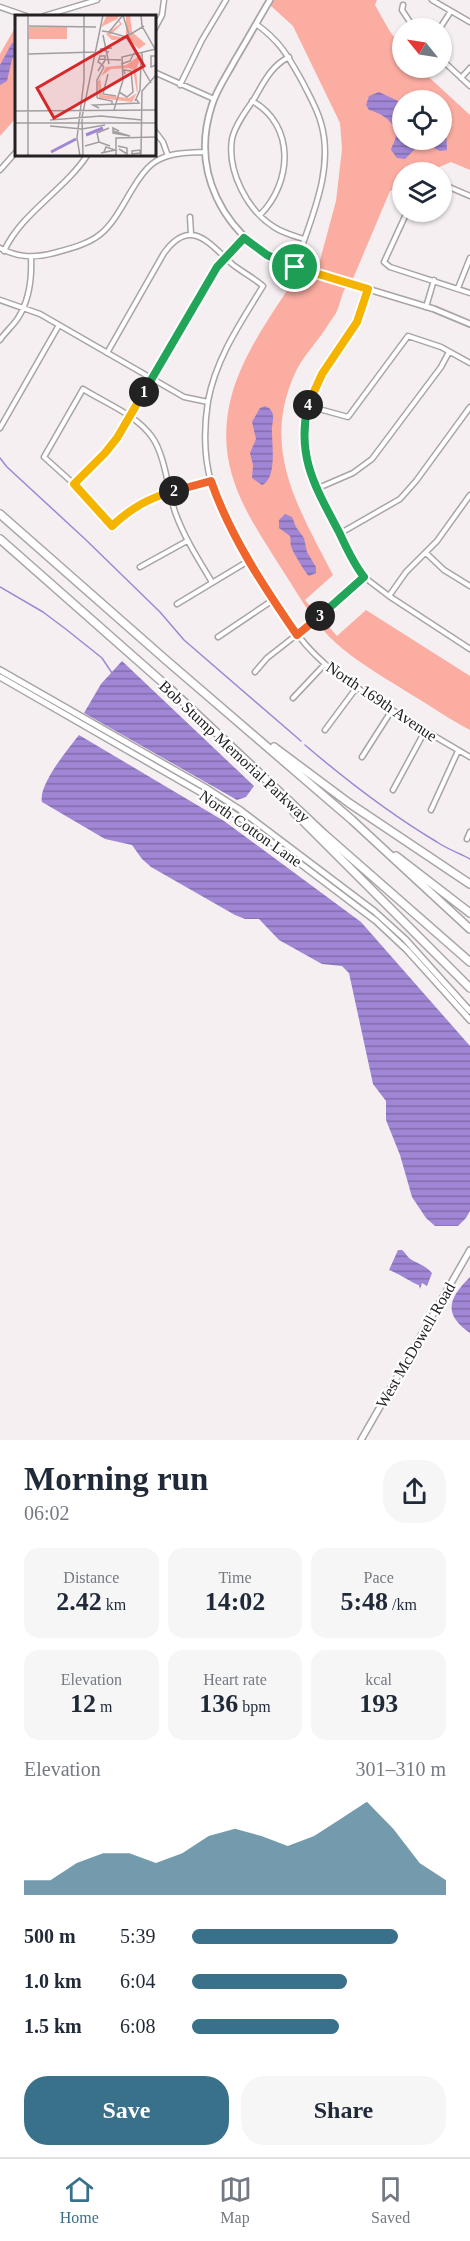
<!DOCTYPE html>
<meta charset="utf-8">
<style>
:root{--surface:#fff;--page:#f6f6f7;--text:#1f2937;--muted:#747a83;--line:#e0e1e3;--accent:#39718b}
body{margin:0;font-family:Georgia,serif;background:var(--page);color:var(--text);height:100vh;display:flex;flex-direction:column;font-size:22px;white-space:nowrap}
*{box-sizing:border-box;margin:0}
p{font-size:20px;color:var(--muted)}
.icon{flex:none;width:33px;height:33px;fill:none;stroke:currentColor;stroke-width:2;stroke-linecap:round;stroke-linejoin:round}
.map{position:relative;height:1440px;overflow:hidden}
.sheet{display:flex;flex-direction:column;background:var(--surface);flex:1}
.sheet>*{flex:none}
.needle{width:39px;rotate:300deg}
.controls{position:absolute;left:392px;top:18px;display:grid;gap:12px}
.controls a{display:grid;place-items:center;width:60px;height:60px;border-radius:50%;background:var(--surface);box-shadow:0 2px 4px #0004;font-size:30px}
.pin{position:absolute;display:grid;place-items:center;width:51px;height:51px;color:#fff;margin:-26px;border:3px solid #fff;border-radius:50%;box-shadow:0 2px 6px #0007}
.km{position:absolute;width:30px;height:30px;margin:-15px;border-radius:50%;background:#222;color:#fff;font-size:16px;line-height:30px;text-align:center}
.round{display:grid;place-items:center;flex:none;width:63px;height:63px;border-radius:24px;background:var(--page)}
.summary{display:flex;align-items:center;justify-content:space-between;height:102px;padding:0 24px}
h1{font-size:33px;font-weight:700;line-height:45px}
.figures{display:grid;grid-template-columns:repeat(3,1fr);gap:9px;height:102px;padding:6px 24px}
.figures div{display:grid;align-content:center;border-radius:15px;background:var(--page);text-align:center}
.figures b{font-size:26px;font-weight:700}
.figures small{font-size:16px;font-weight:400}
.figures p{font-size:16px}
.chart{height:168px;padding:12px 24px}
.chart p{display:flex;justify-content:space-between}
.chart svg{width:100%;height:108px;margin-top:6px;fill:var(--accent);opacity:.7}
.cta{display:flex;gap:12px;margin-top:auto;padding:12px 24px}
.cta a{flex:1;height:69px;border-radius:24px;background:var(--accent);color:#fff;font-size:24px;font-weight:700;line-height:69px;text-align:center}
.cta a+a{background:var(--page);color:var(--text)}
ul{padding:0 24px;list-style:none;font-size:20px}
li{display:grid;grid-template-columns:96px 72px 1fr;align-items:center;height:45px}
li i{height:15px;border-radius:8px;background:var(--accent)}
.dock{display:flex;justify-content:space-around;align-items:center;height:84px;border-top:2px solid var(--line);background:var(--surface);font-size:16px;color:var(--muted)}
.dock a{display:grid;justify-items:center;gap:3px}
.dock .current{color:var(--accent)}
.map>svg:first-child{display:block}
.grass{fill:#fbada2;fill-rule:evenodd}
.water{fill:url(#water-rules)}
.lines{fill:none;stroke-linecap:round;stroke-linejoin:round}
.stream{stroke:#a086d5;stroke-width:1.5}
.minor-casing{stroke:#a9a4a6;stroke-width:7}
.tertiary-casing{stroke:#a9a4a6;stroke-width:8}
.secondary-casing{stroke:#a9a4a6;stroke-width:8}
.motorway-casing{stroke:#a9a4a6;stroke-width:10}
.minor{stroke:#fff;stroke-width:4}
.tertiary{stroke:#fff;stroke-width:4.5}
.secondary{stroke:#fff;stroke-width:5}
.motorway{stroke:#fff;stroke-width:7}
.split-1-casing{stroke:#fff;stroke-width:12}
.split-2-casing{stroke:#fff;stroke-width:12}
.split-3-casing{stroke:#fff;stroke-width:12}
.split-4-casing{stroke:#fff;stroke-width:12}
.split-5-casing{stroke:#fff;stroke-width:12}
.split-1{stroke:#22a559;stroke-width:8}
.split-2{stroke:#f5b400;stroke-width:8}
.split-3{stroke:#f0652b;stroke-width:8}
.split-4{stroke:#22a559;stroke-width:8}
.split-5{stroke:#f5b400;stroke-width:8}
.labels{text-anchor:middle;stroke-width:4.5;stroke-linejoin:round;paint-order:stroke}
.street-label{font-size:16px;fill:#232122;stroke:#fff}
.inset-river{fill:none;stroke:#a086d5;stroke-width:3}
.inset-road{fill:none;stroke:#a19d9f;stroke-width:1.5}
.view{fill:#d62828;fill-opacity:0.15;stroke:#d62828;stroke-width:3}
.inset-edge{fill:none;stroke:#232122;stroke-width:3}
</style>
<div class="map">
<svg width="470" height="1440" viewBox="0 0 470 1440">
<defs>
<pattern id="water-rules" width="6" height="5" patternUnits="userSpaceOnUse" patternTransform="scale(1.5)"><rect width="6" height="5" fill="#a086d5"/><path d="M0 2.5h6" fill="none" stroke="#826dac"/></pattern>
</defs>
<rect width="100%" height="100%" fill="#f5eff2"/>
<path class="grass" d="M273 0H377L375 5 389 30 402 48V68H419L470 115V170L451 162 428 172H402V185L390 191 352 281C341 288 342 302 336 313 333 318 329 323 326 328 317 342 305 354 297 369 259 447 298 507 333 575L305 600 337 636 366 610 470 676V730C451 720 435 709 417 698 390 681 361 665 337 644 314 624 300 597 283 571 247 514 212 467 232 394 245 349 275 310 300 271L316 275 336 201 342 149 340 123 293 26 270 5ZM402 100H441V140H402Z
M16 26V118L0 136V54Z"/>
<path class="water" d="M12 43H16V56L12 59 7 81 0 85V65Z
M379 92 398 101 402 113V140H441V124L446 128 447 150 440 151 425 144 416 148 405 159 397 158 391 150C392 145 395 142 396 136 397 122 380 113 369 110L366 105 369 96Z
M265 406C269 408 270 408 272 412 275 419 271 425 272 432 272 445 277 479 262 485L252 478 253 465 250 453 256 439 252 422 260 408Z
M285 514 292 517 296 527 304 538 307 552 316 567V573L309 576C306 574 291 549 291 546 290 542 291 539 290 536L279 528V520Z
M122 661 254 786 246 797 237 800 84 713 101 684Z
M79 735 224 821 361 922 470 1046V1211L466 1218 458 1226H435L426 1218 412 1197 400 1155 386 1120V1101L373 1084 349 973 342 966 322 964 279 940 259 919H245L235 915 151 867 142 859 132 845 105 839 42 802C38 785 68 749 79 735Z
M398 1250H402C405 1252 406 1255 409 1258 417 1264 424 1264 432 1273L427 1286 422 1283 420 1289 419 1285C414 1284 398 1273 389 1270Z
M470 1277V1333C443 1314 448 1299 470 1277Z"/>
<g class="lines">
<path class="stream" d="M0 458 7 467 85 539 160 612 184 640 301 741
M0 587 43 612 67 630 102 658 112 673
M305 745C346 780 390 814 437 842 447 849 459 853 470 859"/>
<defs>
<path id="minor" d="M432 0 470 22
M403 5 402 10 414 28
M0 7 26 16
M44 16 97 0
M256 24C280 41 288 56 302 81 309 95 317 108 321 123 335 171 309 222 295 267
M440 28 451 11
M154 30 162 15 164 0
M289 57C271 66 264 82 254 99 246 111 235 125 232 139 227 171 247 210 274 227 283 233 294 236 304 239
M441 59 470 86
M154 72 214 99
M461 78 470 68
M180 85 202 40 226 0
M252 101C296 125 292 183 260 215
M154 130 163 142 168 156
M0 170 16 152
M441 190 449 187 470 196
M407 212 384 262 390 267 470 293
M190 217 191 234
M0 248C18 258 35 258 54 253 100 241 106 235 130 193 136 183 142 172 152 164 167 152 187 153 205 152
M4 251C22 212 65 190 88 154
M458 288 470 258
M368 289 357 323 322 373 311 397 304 428 305 447 308 469 344 543 364 577 389 596 470 649
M0 300 40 314 184 397 208 402
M426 307 434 280
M0 340C5 332 13 326 18 318 30 299 32 278 31 257
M107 353 164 253C190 217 208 242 232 264 242 272 254 278 263 286 241 322 216 358 208 401 204 427 204 457 211 482 220 512 237 538 252 564 273 599 293 636 324 663 339 677 356 687 372 697 404 718 437 738 470 757
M308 406 348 417 408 336 441 347 470 363
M0 428 59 325
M211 481C184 489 153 494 130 510 124 514 118 520 112 526L74 484 44 457 83 389C105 403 137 415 152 437 165 455 168 490 175 512 184 537 198 559 212 582
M74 484 105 453 117 438 210 278 217 267 244 238
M316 489 353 473 372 459 441 367 449 352
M339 534 400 499 416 481 470 407
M426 553 444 570 470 586
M140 567 187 541
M389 596 406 572 437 541 470 495
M177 604 250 560
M218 637 273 600
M255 672 267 658 318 618 364 577
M293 698 325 664
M325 730 357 687
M362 757 392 710
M393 790 425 731
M431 810 458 751
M467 839 470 832"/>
<path id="tertiary" d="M270 0C258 20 247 40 235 60 227 75 217 89 212 105 190 171 223 233 282 263L434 309 470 324"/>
<path id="secondary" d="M0 670 208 789 239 809 374 911 405 939 470 1011
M0 677 205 795 240 818 376 921 407 950 470 1020
M361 1440 470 1250"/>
<path id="motorway" d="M0 514 166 660 352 820 470 929
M0 539 169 688 324 834 470 962
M274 747 349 803 470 884
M294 812 470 988
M396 856 470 913"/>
</defs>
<use href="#minor" class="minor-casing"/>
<use href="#tertiary" class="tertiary-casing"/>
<use href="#secondary" class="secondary-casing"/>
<use href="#motorway" class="motorway-casing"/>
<use href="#minor" class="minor"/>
<use href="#tertiary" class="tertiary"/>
<use href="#secondary" class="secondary"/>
<use href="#motorway" class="motorway"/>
</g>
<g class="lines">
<defs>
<path id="split-1" d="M144 392 217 267 244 238 267 255 295 267"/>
<path id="split-2" d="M144 392 117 438 105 453 74 484 112 526C131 508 149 498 174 491"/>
<path id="split-3" d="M174 491 211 481C230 536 264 587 297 635L320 616"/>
<path id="split-4" d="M308 405C296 457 316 488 339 532 346 547 353 563 364 577L320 616"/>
<path id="split-5" d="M295 267 368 289 357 322 322 374 308 405"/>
</defs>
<use href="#split-1" class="split-1-casing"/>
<use href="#split-2" class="split-2-casing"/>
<use href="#split-3" class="split-3-casing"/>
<use href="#split-4" class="split-4-casing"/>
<use href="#split-5" class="split-5-casing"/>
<use href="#split-1" class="split-1"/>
<use href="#split-2" class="split-2"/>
<use href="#split-3" class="split-3"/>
<use href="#split-4" class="split-4"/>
<use href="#split-5" class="split-5"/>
</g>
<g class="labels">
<g class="street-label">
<text transform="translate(382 701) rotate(34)" y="6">North 169th Avenue</text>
<text transform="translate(235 751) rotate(43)" y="6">Bob Stump Memorial Parkway</text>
<text transform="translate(251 828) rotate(35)" y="6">North Cotton Lane</text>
<text transform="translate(415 1345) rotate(-60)" y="6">West McDowell Road</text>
</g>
</g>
<g transform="translate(15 15)">
<rect width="141" height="141" fill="#f5eff2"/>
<path d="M92 0H106L102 3 107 9 95 20 111 23V0H115L117 17 131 29 124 34 113 24 97 25 91 19 105 9 102 4 86 12ZM14 12H52V24H13ZM127 39 121 55 123 76 117 87 84 83 83 67 91 52 111 50ZM114 53 118 55 122 78 114 83 87 80 85 62 96 54Z" fill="#fbada2" fill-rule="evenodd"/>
<path class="inset-river" d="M71 120 88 113M36 137 61 124"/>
<path class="inset-road" d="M13 0V141M126 0 127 11 140 34M14 11 81 12M87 16 94 17 108 0 114 20M94 17 111 22 129 11M88 20 94 49M111 22 122 38M94 37 85 34 97 33M127 38 128 54 136 68M13 39 81 37M141 41H136V52L141 50M84 44 106 45M106 49 115 46 119 38M83 56 86 51 87 50 89 47 90 45V41H85L83 47 85 48 89 52M93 59 88 79 101 81M104 77 112 82 118 77 116 56 109 55 110 59M82 83 97 86V90M82 83V65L89 52M120 86 125 75 126 47M101 89 124 88 121 84M84 93 78 90 101 89M99 95 108 65 107 42 141 34M0 96 141 95M35 105 86 101 127 105M0 108H141M35 111 67 114 90 110M98 116 115 121 98 118V113L104 116M84 127 82 118 94 113M70 131 84 127 95 131M103 131 112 133V139L104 134M125 135V138L117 139V136ZM86 138 100 135 91 132 89 137M65 141 62 123 69 65V0M68 141 67 102 88 0M101 141V123L141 122M126 141 127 76 141 60"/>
<path class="view" d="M112 21 129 51 39 103 22 73Z"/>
<rect width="141" height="141" class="inset-edge"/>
</g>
</svg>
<div class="controls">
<a><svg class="needle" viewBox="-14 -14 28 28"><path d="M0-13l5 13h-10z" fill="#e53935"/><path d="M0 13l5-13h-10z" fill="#747a83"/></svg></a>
<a><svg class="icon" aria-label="locate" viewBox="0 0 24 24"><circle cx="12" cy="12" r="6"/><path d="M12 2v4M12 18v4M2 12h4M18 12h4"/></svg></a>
<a><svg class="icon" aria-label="layers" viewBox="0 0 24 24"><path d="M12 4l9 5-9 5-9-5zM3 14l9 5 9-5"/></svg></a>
</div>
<div class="pin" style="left:295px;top:267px;background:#1e9e55"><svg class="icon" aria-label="arrive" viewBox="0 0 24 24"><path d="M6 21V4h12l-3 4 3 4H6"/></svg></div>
<b class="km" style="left:144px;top:392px">1</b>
<b class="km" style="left:174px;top:491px">2</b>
<b class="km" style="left:320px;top:616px">3</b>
<b class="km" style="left:308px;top:405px">4</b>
</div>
<section class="sheet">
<div class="summary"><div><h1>Morning run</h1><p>06:02</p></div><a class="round"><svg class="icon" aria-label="share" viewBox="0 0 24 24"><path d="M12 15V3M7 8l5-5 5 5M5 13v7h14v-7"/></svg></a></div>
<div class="figures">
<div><p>Distance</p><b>2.42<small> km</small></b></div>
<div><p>Time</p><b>14:02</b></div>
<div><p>Pace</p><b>5:48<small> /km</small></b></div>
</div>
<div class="figures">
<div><p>Elevation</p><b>12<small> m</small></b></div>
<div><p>Heart rate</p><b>136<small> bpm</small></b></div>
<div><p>kcal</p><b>193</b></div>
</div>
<div class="chart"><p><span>Elevation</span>301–310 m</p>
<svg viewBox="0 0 160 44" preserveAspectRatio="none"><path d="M0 44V38L10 38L20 31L30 27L40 27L50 31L60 27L70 20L80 17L90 20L100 24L110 20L120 13L130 6L140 17L150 31L160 38V44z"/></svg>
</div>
<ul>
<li><b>500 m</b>5:39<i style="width:81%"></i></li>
<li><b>1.0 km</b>6:04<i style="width:61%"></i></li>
<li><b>1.5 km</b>6:08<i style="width:58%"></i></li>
</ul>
<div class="cta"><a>Save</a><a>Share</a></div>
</section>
<nav class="dock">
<a class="current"><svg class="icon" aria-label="home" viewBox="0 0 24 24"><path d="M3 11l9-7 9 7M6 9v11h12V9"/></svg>Home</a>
<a><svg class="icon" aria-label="map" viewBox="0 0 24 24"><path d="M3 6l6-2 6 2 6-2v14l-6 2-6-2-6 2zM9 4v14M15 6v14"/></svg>Map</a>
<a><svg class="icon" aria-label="saved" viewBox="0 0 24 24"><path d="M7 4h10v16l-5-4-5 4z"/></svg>Saved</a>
</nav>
